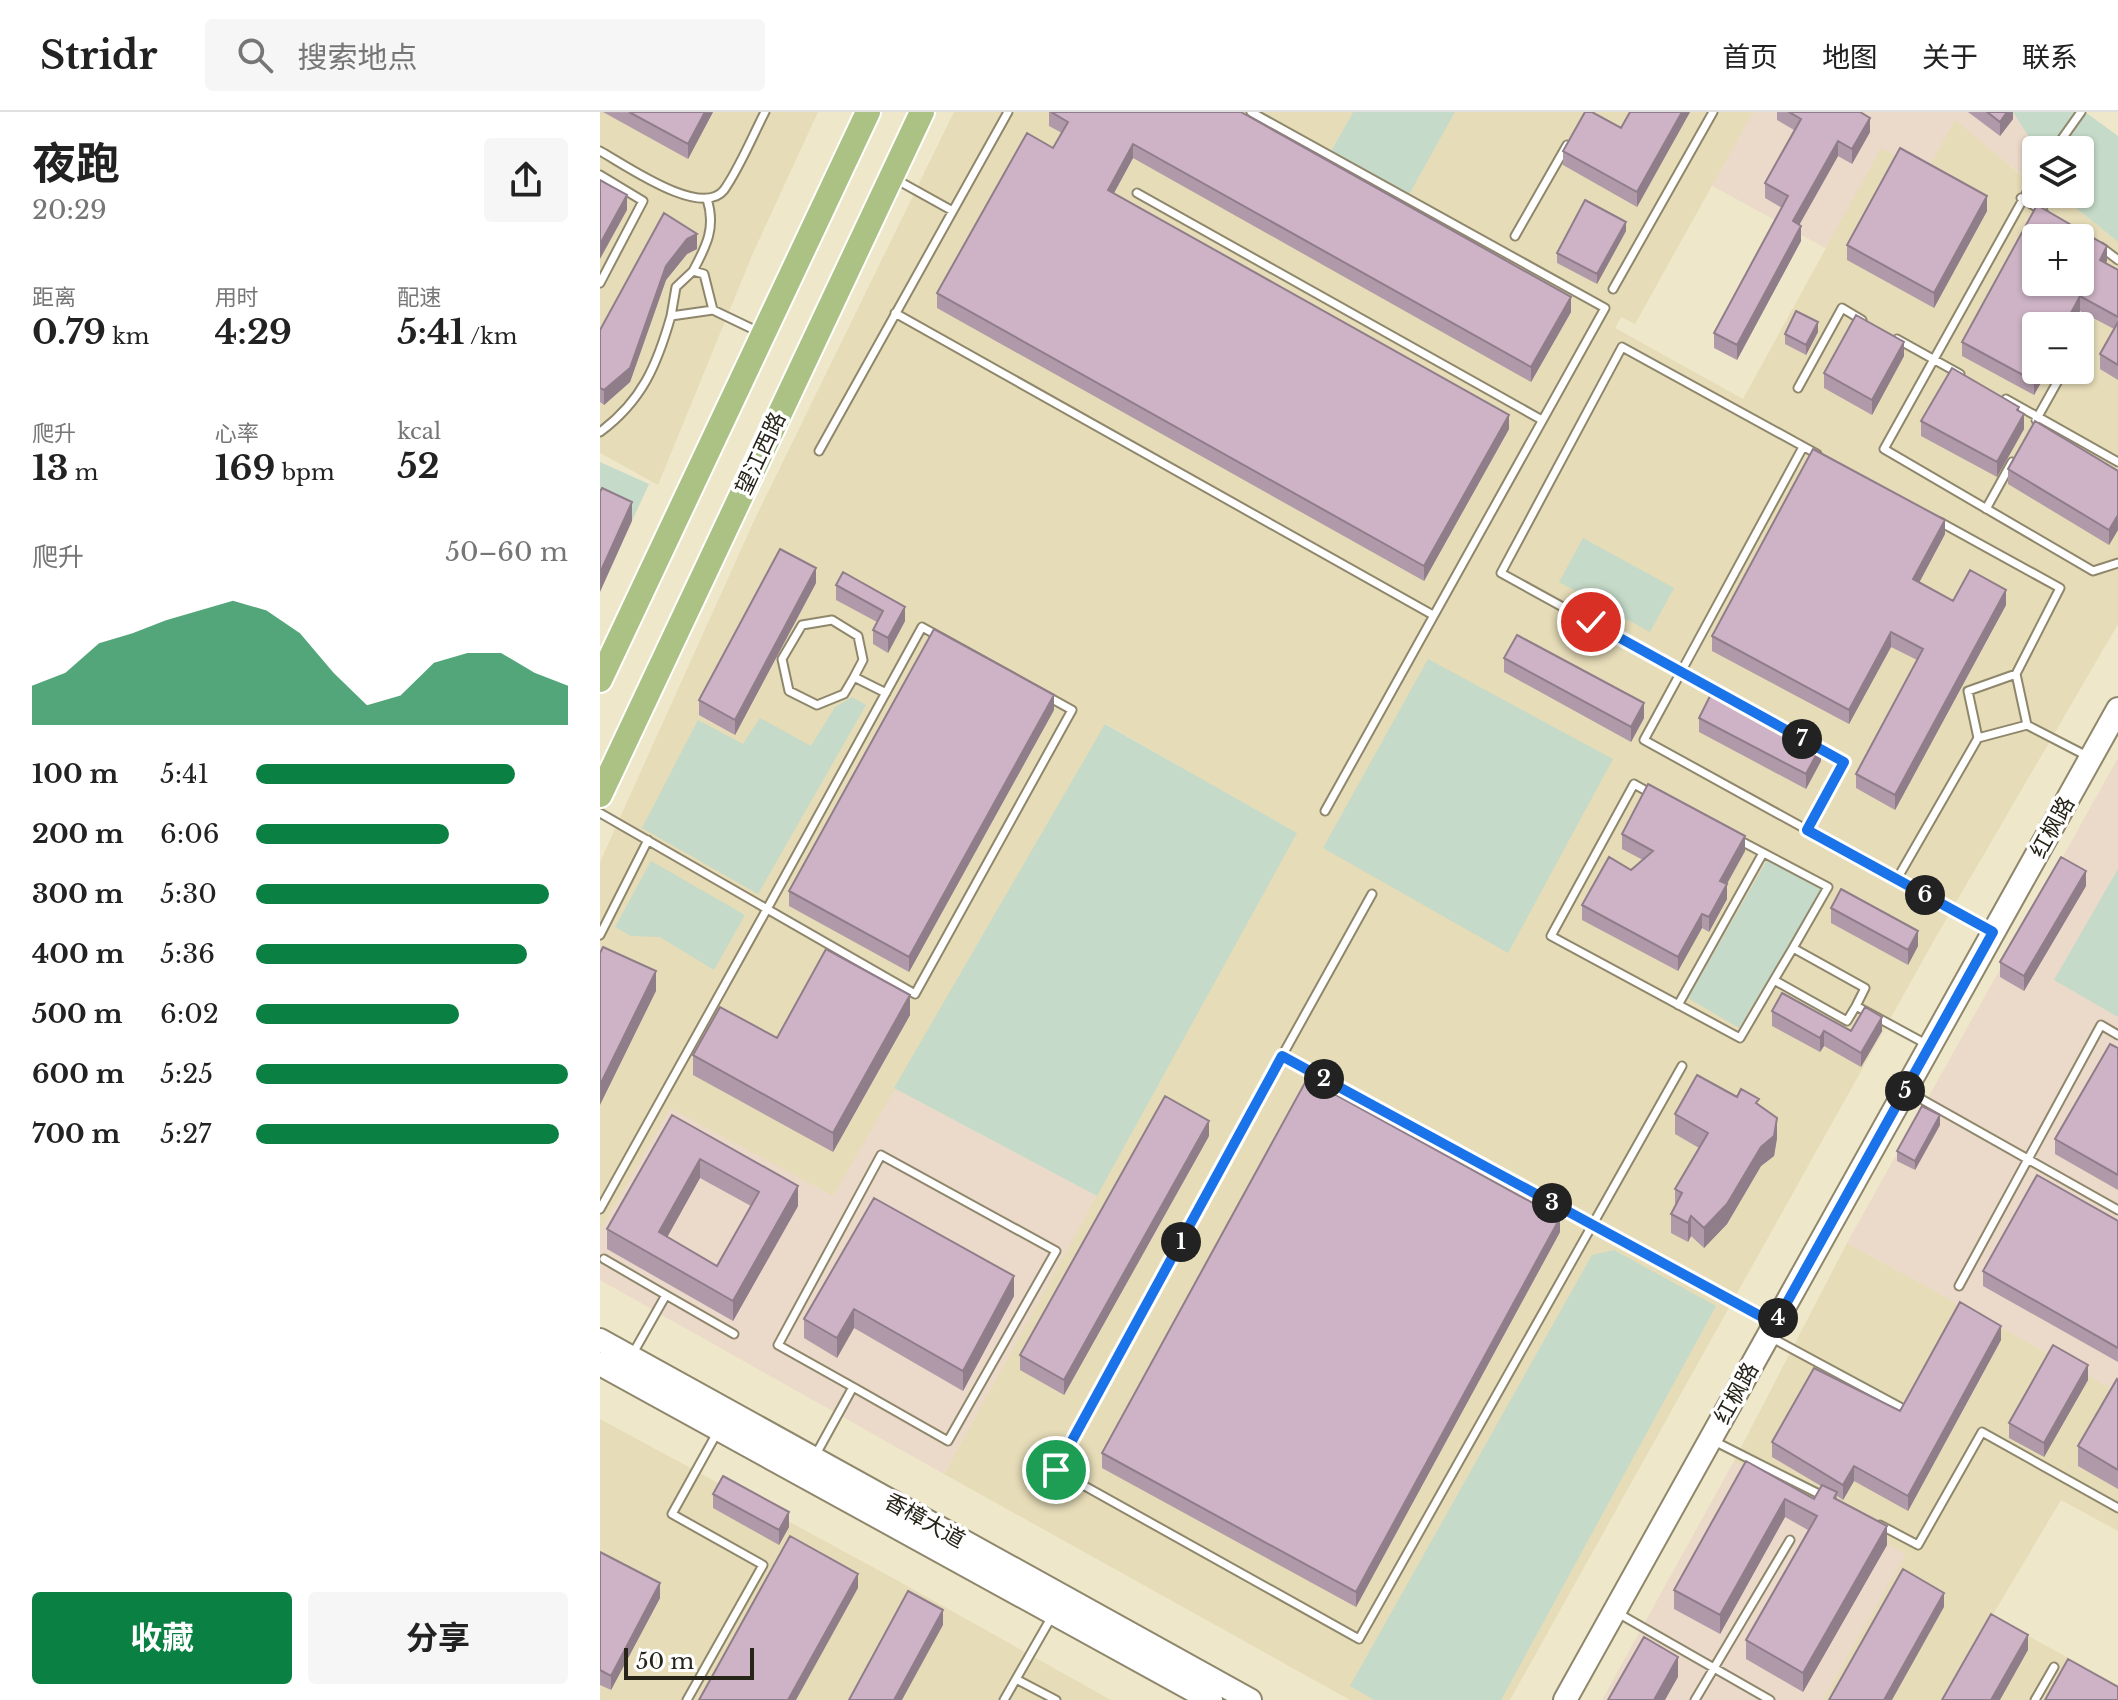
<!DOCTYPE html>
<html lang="zh">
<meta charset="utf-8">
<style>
:root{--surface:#fff;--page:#f6f6f6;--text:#222;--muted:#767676;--line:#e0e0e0;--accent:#0b8043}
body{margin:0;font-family:"Libre Baskerville","Noto Sans SC",serif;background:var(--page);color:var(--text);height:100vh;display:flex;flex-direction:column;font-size:30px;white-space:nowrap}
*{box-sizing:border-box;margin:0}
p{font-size:26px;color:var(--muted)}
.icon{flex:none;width:44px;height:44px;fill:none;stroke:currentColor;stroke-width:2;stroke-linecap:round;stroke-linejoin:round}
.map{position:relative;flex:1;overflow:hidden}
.side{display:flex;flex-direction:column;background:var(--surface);width:600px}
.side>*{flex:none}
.tools{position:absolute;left:1422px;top:24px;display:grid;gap:16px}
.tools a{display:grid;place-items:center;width:72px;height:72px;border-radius:8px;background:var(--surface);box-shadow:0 2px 6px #0004;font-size:40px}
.scale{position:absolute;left:24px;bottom:20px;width:130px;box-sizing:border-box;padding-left:8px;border:4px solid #272419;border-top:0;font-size:22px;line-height:28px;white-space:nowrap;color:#272419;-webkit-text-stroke:6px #fff;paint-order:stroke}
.pin{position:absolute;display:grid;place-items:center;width:68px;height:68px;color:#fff;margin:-34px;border:4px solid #fff;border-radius:50%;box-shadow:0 2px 8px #0007}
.km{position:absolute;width:40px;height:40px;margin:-20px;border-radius:50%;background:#222;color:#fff;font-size:22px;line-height:40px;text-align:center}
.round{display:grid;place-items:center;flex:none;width:84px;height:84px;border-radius:8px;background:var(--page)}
.overview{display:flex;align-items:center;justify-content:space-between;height:136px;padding:0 32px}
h1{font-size:44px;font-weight:700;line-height:60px}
.metrics{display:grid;grid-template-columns:repeat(3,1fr);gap:12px;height:136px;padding:8px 32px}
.metrics div{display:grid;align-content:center}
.metrics b{font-size:34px;font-weight:700}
.metrics small{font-size:22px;font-weight:400}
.metrics p{font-size:22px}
.chart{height:224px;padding:16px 32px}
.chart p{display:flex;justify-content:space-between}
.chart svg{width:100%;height:144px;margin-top:8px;fill:var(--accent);opacity:.7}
.cta{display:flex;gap:16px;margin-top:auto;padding:16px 32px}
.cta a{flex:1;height:92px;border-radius:8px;background:var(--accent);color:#fff;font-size:32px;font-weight:700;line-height:92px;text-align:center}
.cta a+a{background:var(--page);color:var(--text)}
ul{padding:0 32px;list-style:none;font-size:26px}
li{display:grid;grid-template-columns:128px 96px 1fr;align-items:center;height:60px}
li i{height:20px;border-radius:10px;background:var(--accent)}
header{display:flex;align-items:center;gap:48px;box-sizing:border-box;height:112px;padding:0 40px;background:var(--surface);border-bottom:2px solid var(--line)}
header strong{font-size:38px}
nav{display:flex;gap:44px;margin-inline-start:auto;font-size:28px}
.search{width:560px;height:72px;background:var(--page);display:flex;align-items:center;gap:20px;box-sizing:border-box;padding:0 28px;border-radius:8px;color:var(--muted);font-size:30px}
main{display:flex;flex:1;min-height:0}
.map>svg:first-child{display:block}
.commercial{fill:#ebd9c9}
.built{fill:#e6dcb8;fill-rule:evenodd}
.green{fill:#c5dac8}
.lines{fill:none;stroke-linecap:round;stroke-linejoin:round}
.lane-casing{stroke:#8f876c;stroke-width:11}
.secondary-casing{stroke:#8f876c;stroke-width:26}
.primary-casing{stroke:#fff;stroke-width:28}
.lane{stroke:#fff;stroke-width:7}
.secondary{stroke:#fff;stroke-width:22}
.primary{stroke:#acc285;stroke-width:24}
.wall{fill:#b09aa9;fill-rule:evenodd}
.shaded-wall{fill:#907d8a}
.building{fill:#cdb3c5;stroke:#907d8a;stroke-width:2;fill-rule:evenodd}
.route-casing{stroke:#fff;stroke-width:16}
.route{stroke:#1a73e8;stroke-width:10}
.labels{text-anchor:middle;stroke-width:7;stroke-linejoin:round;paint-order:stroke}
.street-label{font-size:22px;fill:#272419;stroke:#fff}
</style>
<header>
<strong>Stridr</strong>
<div class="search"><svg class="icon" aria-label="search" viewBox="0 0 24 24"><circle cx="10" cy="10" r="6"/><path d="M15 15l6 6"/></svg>搜索地点</div>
<nav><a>首页</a><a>地图</a><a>关于</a><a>联系</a></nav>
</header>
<main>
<section class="side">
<div class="overview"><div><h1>夜跑</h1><p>20:29</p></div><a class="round"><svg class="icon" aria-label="share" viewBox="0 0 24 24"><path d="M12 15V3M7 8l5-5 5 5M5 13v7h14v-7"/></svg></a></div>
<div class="metrics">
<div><p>距离</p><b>0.79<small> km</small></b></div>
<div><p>用时</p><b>4:29</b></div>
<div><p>配速</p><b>5:41<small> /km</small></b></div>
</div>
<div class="metrics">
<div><p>爬升</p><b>13<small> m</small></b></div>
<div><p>心率</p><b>169<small> bpm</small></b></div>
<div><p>kcal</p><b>52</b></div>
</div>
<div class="chart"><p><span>爬升</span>50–60 m</p>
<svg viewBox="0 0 160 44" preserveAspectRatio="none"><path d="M0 44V32L10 28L20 19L30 16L40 12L50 9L60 6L70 9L80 16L90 28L100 38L110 35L120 25L130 22L140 22L150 28L160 32V44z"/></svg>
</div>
<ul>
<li><b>100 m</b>5:41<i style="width:83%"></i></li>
<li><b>200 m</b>6:06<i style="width:62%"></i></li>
<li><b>300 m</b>5:30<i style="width:94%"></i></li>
<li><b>400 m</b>5:36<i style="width:87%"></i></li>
<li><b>500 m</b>6:02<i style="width:65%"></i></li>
<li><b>600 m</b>5:25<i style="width:100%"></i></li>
<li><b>700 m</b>5:27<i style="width:97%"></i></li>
</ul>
<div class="cta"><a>收藏</a><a>分享</a></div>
</section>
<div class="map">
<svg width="1518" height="1588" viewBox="0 0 1518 1588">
<rect width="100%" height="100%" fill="#efe7ca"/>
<path class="commercial" d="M1153 0H1413L1437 38 1436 54 1427 67 1355 9 1326 60 1281 37 1227 137 1111 73Z
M1518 646V1280L1247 1131Z
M294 976 497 1084 344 1362 0 1168V1119L70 995 233 1084Z
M1134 1349 1307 1442 1223 1588H1002Z"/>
<path class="built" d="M0 0H218L153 141 58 373 0 341Z
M354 0H753L729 43 806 86 855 0H1153L1035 212 1021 205 1015 216 1143 287 1281 36 1326 60 1355 8 1426 67 1436 70V82H1459L1518 130V512L1337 823 910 1588H750L344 1362 696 721 506 612 233 1084 70 996 0 1119V750L153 411ZM1436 126H1480V170H1436ZM1436 214H1480V258H1436Z
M1247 1131 1518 1280V1419L1461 1388 1392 1504 1518 1573V1588H1223L1306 1442 1134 1349Z
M0 1307 291 1465 511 1588H0Z"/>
<path class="green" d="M753 0H855L807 86 729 43Z
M1413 0H1485L1518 24V130L1459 82H1480V38H1437Z
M0 350 49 372 32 409 0 395Z
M983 426 1074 476 1050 520 959 470Z
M828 547 1013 647 908 841 723 736Z
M252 585 266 593 158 782 42 716 98 608 143 632 160 606 211 634 235 595Z
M505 612 697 721 497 1084 294 976Z
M1167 748 1222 777 1139 916 1088 886Z
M51 749 145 803 114 858 60 825 31 824 15 815Z
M1518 757V905L1454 868Z
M1014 1138 1116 1194 901 1588H774L750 1574 992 1143Z"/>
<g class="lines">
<defs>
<path id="lane" d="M651 0 1005 196 725 699
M1454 38 1481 0
M0 39C24 52 101 107 124 78 140 55 152 25 165 0
M0 63 43 89 0 171
M1436 64 1284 337 1493 459 1518 451
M297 68 351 98
M537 81 942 308
M1421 86 1443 99
M915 124 967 33
M1501 135 1518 148
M93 159C107 133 116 115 107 87
M1013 177 1113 0
M113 198 71 204 76 175 93 159 104 162 113 198 161 221
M295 201 833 503
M1297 227 1360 262
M1480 231 1482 227
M1198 276 1242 196 1262 208
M1406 287 1518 350
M1436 308 1464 258
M0 320C42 289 57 253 71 204
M219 339 408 0
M1217 342 1022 235 901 461 1081 560 1044 628 1389 818
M1386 397 1412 350
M1340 410 1460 476 1416 562 1427 613 1489 645
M322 515 472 598 315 882 167 797Z
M254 565 244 582 217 593 189 579 182 547 202 513 232 508 258 524 263 548 254 565 286 581
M1121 582 1081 560 1203 335
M1378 626 1427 613
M1050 681 1034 672 951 824 1140 926 1174 868 1247 909 1256 894 1328 933
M0 701 167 797 0 1097
M1207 718 1244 650 1215 634
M1139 728 1228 775 1193 836 1265 876 1256 894
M1297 767 1378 626 1368 579 1416 562
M0 823 48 728
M1174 868 1193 836
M1078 893 1163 741
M682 944 772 782
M1082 954 759 1527 456 1358 682 944 1173 1211
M1307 979 1518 1098
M4 1147 66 1183 32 1243
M1359 1174 1501 913 1518 923
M66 1183 134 1222
M1170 1225 1302 1296
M1112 1328 1223 1384
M215 1344 253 1275 348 1329 456 1139 281 1043 178 1233 253 1275
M1280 1413 1318 1433 1382 1320 1518 1396
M1016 1500 1170 1588
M416 1567 456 1588
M87 1588 163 1453 72 1402 118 1319
M404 1588 451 1506
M1095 1588 1190 1428
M1435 1588 1454 1555"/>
<path id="secondary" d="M0 1228 650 1588
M0 1252 611 1588
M965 1588 1518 597"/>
<path id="primary" d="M0 568 268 0
M0 683 322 0"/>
</defs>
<use href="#lane" class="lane-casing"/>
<use href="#secondary" class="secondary-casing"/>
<use href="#primary" class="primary-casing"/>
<use href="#lane" class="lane"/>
<use href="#secondary" class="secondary"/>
<use href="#primary" class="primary"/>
</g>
<path class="wall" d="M3 0H113L88 47Z
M449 0H641L971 200 931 270 533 46 514 81 909 317 824 469 337 196V181L453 36 462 21 449 14Z
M1090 0 1037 95 963 53V39L1021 16Z
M1177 0H1260L1270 20 1252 52 1238 44 1199 113 1201 129 1137 248 1114 236V221L1182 96 1165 86V71L1194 18 1177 8Z
M1368 0H1413V7L1400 24Z
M1387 99 1334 196 1247 148V133Z
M64 101 97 137 87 142 66 168 30 270 4 293 0 290V218Z
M1026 119 997 172 957 151V141Z
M1507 149 1506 151 1518 158V268L1500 257V242L1514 217 1480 199 1472 214H1436V258H1448L1434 283 1362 244V230Z
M1218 220 1206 243 1185 232V222Z
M1304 244 1272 303 1224 276V261Z
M1419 299 1424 317 1397 365 1321 324V309Z
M1408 357 1518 359V418L1509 433 1408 372Z
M1345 422 1319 471 1353 489 1406 493 1295 698 1256 676V662L1317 548 1291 535 1249 612 1112 539V524Z
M216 471 135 623 99 603V588Z
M236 473 305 509 288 541 273 532V518L277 510 236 488Z
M904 546 1044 606 1031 630 904 560Z
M454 598 309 860 189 794V779Z
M1099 606 1221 649 1206 677 1099 620Z
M1022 722 1145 739 1127 772V787L1109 820 1102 816 1078 859 982 808V793L1043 748 1022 737Z
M1486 774 1424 879 1400 865V850Z
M1231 796 1318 834 1308 853 1231 811Z
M1172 899 1251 919H1282L1261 955 1224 934 1220 940 1172 914Z
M310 903 233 1040 93 963V943L177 926Z
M1518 936V1078L1455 1042V1027Z
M1137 985 1159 993 1177 1026 1174 1044 1161 1054 1127 1112 1104 1136 1091 1124 1088 1130 1071 1121V1102L1075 1094V1077L1099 1036 1075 1022V1002Z
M72 1003 198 1094 133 1209 7 1137V1117ZM100 1066 151 1094 117 1154 67 1125Z
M1340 1013 1315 1058 1297 1049V1039Z
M609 1024 464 1283 420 1258V1243Z
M274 1086 414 1184 363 1279 254 1216 237 1246 204 1226V1207Z
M1518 1109V1250L1383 1174V1159Z
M960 1120 756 1495 502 1356V1341Z
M1401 1228 1308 1399 1254 1369 1243 1388 1237 1384V1387L1287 1433 1203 1580 1146 1547V1528L1208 1418 1185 1405 1120 1522 1074 1497V1478L1146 1349 1214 1387 1221 1374 1172 1345V1330L1300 1299Z
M1488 1268 1444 1345 1409 1326V1311Z
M1518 1268V1377L1478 1354V1334Z
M113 1382 189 1415 179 1433 113 1396Z
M0 1440 60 1486 11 1578 0 1573Z"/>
<path class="shaded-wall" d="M105 0H113L88 47V32Z
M1082 0H1090L1037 95V80Z
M1407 0H1413V7L1400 24V10Z
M1270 6V20L1252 52V37Z
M1238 29V44L1193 124V109Z
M533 32V46L508 92V78Z
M27 83V98L0 147V132Z
M1387 84V99L1334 196V181Z
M1026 110V119L997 172V162Z
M1201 114V129L1137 248V233Z
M97 122V137L87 142 66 168 30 270 4 293V278L66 154 87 127Z
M1507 134V149L1500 162V148Z
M1480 184V199L1472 214H1464Z
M971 185V200L931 270V255Z
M1218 210V220L1206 243V233Z
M1304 230V244L1272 303V288Z
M1440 258H1448L1434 283V269Z
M1419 295V309L1424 302V317L1397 365V350Z
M909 303V317L824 469V454Z
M32 390V409L0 480V461Z
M1518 403V418L1509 433V418Z
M1345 408V422L1313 482V467Z
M216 456V471L135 623V608Z
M1406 478V493L1295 698V683Z
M305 495V509L288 541V526Z
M1291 520V535L1249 612V598Z
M454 583V598L309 860V845Z
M1044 591V606L1031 630V615Z
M1221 634V649L1206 677V662Z
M1145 724V739L1120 784V769Z
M1486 759V774L1424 879V864Z
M1127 772V787L1109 820V805Z
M1102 802V816L1078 859V845Z
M1318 819V834L1308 853V838Z
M56 859V879L0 993V973Z
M310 883V903L233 1040V1021Z
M1282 905V919L1261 955V941Z
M1224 919V934L1220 940V926Z
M1340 1003V1013L1315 1058V1049Z
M1177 1006V1026L1174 1044 1161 1054 1127 1112 1104 1136V1116Z
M609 1009V1024L464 1283V1268Z
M100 1047V1066L59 1140V1120Z
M198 1074V1094L133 1209V1189Z
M1091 1104V1124L1088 1130V1111Z
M960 1106V1120L756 1495V1480Z
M414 1164V1184L363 1279V1259Z
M254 1197V1216L237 1246V1226Z
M1401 1214V1228L1308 1399V1384Z
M1488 1253V1268L1444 1345V1331Z
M1254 1354V1369L1243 1388V1373Z
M1185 1387V1405L1120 1522V1503Z
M189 1400V1415L179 1433V1418Z
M1287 1414V1433L1203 1580V1561Z
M258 1462V1476L196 1588H188Z
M60 1471V1486L11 1578V1564Z
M1344 1481V1495L1292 1588H1284Z
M343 1498V1513L302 1588H294Z
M1428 1523V1538L1400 1588H1391Z
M1078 1545V1565L1065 1588H1054Z"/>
<path class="building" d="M29 0H105L88 32Z
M451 0H641L971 185 931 255 533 32 508 78 909 303 824 454 337 181 427 21 453 36 468 10Z
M985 0H992L1021 16 1030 0H1082L1037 80 963 39Z
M1189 0H1260L1270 6 1252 37 1238 29 1193 109 1201 114 1137 233 1114 221 1188 84 1165 71 1201 7Z
M1387 0H1407L1400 10Z
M1300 36 1387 84 1334 181 1247 133Z
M0 68 27 83 0 132Z
M985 88 1026 110 997 162 957 141Z
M1437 93 1507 134 1500 148 1518 158V205L1480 184 1464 214H1436V258H1440L1434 269 1362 230ZM1436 126H1480V170H1436Z
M64 101 97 122 87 127 66 154 30 256 4 278 0 276V218Z
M1196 199 1218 210 1206 233 1185 222Z
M1256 203 1304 230 1272 288 1224 261Z
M1518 210V253L1500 242Z
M1352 256 1419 295 1417 298 1424 302 1397 350 1321 309Z
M1435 309 1518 359V403L1509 418 1408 357Z
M1213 337 1345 408 1313 467 1353 489 1370 458 1406 478 1295 683 1256 662 1323 537 1291 520 1249 598 1112 524Z
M2 376 32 390 0 461V380Z
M180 437 216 456 135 608 99 588Z
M243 460 305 495 288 526 273 518 283 499 236 473Z
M334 517 454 583 309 845 189 779Z
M917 523 1044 591 1031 615 904 546Z
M1113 578 1221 634 1206 662 1099 606Z
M1048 672 1145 724 1120 769 1127 772 1109 805 1102 802 1078 845 982 793 1009 745 1031 758 1053 739 1022 722Z
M1461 745 1486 759 1424 864 1400 850Z
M1241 777 1318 819 1308 838 1231 796Z
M3 835 56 859 0 973V841Z
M226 837 310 883 233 1021 93 943 120 895 177 926Z
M1182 881 1251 919 1265 895 1282 905 1261 941 1224 919 1220 926 1172 899Z
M1510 932 1518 936V1063L1455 1027Z
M1097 963 1137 985 1141 977 1159 987 1156 991 1177 1006 1174 1024 1161 1035 1127 1092 1104 1116 1091 1104 1088 1111 1071 1102 1082 1081 1075 1077 1108 1021 1075 1002Z
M707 967 960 1106 756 1480 502 1341Z
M565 984 609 1009 464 1268 420 1243Z
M1322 994 1340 1003 1315 1049 1297 1039Z
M72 1003 198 1074 133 1189 7 1117ZM100 1047 159 1080 117 1154 59 1120Z
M1437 1063 1518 1109V1236L1383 1159Z
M274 1086 414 1164 363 1259 254 1197 237 1226 204 1207Z
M1360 1190 1401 1214 1308 1384 1254 1354 1243 1373 1172 1330 1214 1256 1300 1299Z
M1453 1233 1488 1253 1444 1331 1409 1311Z
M1517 1267 1518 1268V1358L1478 1334Z
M1146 1349 1214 1387 1222 1373 1237 1380 1234 1386 1287 1414 1203 1561 1146 1528 1217 1404 1185 1387 1120 1503 1074 1478Z
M123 1364 189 1400 179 1418 113 1382Z
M190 1424 258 1462 188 1588H99Z
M0 1440 60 1471 11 1564 0 1558Z
M1303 1457 1344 1481 1284 1588H1229Z
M308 1479 343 1498 294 1588H249Z
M1391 1502 1428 1523 1391 1588H1342Z
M1044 1525 1078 1545 1054 1588H1008Z
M1468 1547 1518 1575V1588H1445Z"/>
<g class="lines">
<defs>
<path id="route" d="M456 1358 682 944 1175 1212 1393 820 1207 718 1244 650 991 510"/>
</defs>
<use href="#route" class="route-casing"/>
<use href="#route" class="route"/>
</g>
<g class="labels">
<g class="street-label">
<text transform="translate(160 341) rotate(-65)" y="8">望江西路</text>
<text transform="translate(1452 715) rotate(-61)" y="8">红枫路</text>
<text transform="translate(1136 1281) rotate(-61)" y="8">红枫路</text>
<text transform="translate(325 1408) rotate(29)" y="8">香樟大道</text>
</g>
</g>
</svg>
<div class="tools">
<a><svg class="icon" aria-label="layers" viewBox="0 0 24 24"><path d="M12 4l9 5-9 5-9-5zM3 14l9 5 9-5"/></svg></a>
<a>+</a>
<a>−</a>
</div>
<div class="scale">50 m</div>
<div class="pin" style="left:456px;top:1358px;background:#1e9e55"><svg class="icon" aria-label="arrive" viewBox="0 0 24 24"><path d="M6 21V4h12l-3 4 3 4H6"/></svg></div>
<div class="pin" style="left:991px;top:510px;background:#d93025"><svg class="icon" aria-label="check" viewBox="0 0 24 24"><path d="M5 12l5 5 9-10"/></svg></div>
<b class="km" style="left:581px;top:1130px">1</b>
<b class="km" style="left:724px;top:967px">2</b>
<b class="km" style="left:952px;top:1091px">3</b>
<b class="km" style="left:1178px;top:1206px">4</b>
<b class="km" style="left:1305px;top:979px">5</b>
<b class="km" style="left:1325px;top:783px">6</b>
<b class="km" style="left:1202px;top:627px">7</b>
</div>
</main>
